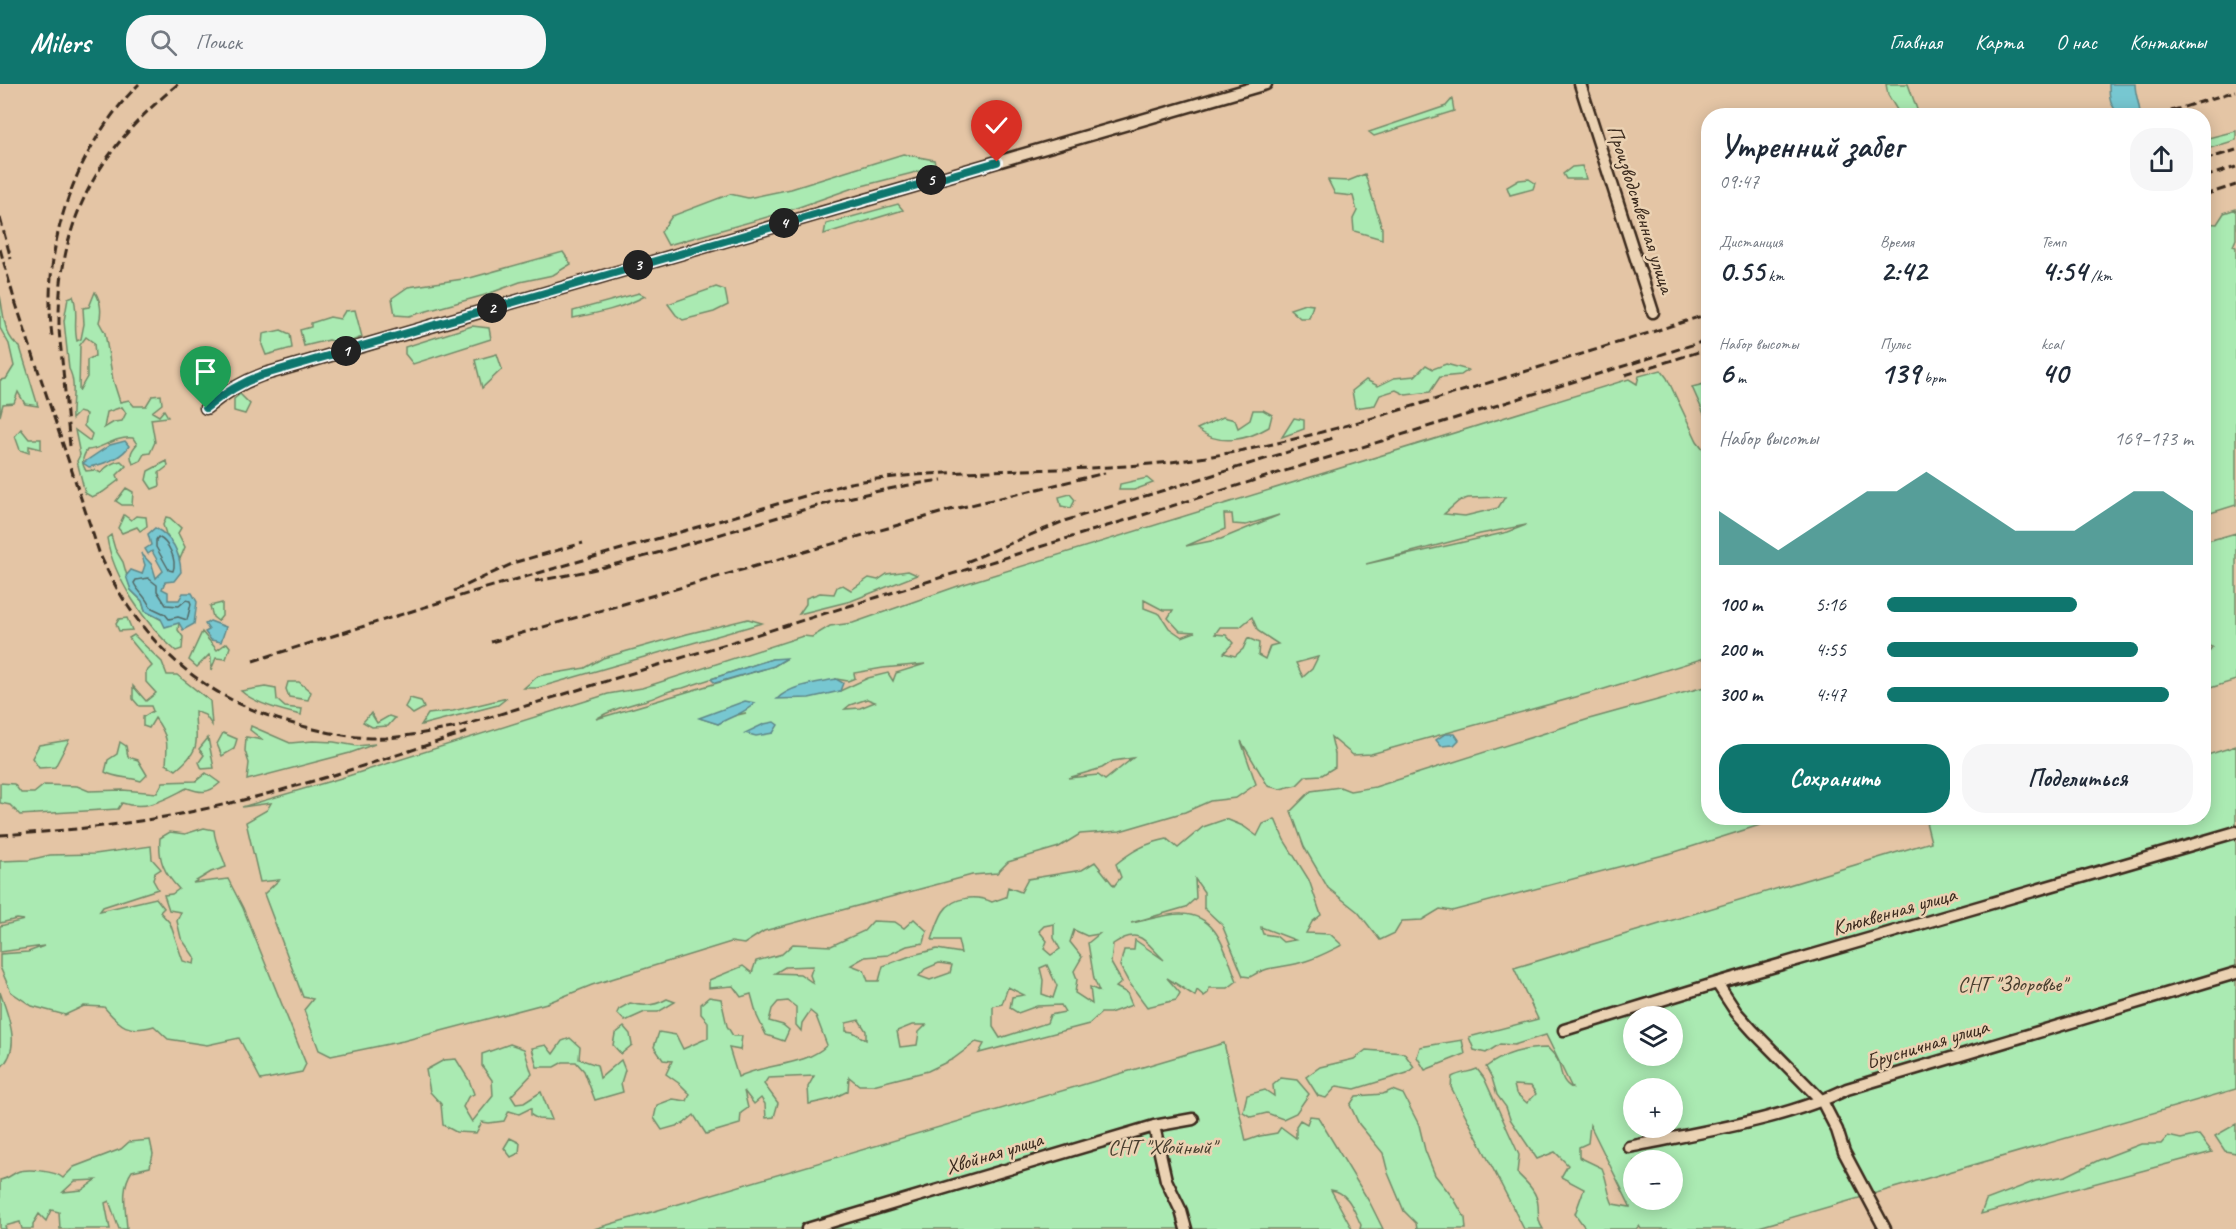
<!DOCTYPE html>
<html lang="ru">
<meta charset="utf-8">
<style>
:root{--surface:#fff;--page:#f6f6f7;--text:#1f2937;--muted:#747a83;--accent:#0f766e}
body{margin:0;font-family:Caveat,sans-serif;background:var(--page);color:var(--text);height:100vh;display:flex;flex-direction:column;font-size:22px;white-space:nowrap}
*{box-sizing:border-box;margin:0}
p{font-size:20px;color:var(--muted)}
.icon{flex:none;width:33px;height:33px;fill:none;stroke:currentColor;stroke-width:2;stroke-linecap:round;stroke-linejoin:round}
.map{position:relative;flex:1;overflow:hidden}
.drawer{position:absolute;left:1701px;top:24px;width:510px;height:717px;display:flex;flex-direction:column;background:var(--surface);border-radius:24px;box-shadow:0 3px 15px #0003}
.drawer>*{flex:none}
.tools{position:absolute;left:1623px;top:922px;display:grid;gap:12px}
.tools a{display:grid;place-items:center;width:60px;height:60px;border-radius:50%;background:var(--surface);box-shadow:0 3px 15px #0003;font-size:30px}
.pin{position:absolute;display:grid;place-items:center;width:51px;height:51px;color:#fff;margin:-62px -26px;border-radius:50% 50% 50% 0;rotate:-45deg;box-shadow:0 0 6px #0007}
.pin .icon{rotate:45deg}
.km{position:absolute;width:30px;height:30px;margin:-15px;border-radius:50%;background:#222;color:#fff;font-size:16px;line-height:30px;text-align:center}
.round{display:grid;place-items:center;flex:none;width:63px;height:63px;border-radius:24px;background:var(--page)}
.overview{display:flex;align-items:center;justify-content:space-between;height:102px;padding:0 18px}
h1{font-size:33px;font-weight:700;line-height:45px}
.stats{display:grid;grid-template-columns:repeat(3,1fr);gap:9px;height:102px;padding:6px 18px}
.stats div{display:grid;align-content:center}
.stats b{font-size:30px;font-weight:700}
.stats small{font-size:16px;font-weight:400}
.stats p{font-size:16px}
.chart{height:168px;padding:12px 18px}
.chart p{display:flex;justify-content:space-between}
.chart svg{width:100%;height:108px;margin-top:6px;fill:var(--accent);opacity:.7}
.action{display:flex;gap:12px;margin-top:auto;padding:12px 18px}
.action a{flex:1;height:69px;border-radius:24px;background:var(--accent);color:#fff;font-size:24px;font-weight:700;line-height:69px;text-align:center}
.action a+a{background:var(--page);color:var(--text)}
ul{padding:0 18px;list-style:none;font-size:20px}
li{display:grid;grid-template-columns:96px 72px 1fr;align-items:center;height:45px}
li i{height:15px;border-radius:8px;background:var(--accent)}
header{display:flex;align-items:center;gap:36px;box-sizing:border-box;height:84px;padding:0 30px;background:var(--accent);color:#fff}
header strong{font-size:28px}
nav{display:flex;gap:33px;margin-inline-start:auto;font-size:21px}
.search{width:420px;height:54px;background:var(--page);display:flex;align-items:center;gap:15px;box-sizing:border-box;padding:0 21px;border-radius:24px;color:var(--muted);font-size:22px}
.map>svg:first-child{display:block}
.green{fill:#aaeab2;stroke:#728a68;stroke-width:1.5;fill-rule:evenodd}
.water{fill:#77c7d1;stroke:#5f8889;stroke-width:1.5}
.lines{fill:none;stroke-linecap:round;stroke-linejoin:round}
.shore{stroke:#536966;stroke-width:1.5}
.minor-casing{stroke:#3b2a1e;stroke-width:15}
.minor{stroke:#ebd2b3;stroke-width:10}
.rail{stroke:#3b2a1e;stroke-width:3;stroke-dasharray:9 4.5;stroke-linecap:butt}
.route-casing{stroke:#fff;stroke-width:12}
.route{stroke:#0f766e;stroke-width:8}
.labels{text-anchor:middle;stroke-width:5;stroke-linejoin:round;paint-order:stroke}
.street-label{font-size:21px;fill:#3b2a1e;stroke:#ebd2b3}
.park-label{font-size:21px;fill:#463d2d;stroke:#ebd2b3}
</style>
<header>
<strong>Milers</strong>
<div class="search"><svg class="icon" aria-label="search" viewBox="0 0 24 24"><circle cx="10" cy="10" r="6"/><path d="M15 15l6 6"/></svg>Поиск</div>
<nav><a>Главная</a><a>Карта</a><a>О нас</a><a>Контакты</a></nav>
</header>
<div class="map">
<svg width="2236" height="1145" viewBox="0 0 2236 1145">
<rect width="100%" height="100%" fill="#e4c5a5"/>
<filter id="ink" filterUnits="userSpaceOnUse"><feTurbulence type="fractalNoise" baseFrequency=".0167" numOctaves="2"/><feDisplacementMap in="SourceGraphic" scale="12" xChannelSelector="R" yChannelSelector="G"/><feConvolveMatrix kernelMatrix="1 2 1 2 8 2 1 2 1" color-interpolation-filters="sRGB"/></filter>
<g filter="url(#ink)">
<path class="green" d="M1886 0H1908L1919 31H1900L1888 11Z
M1452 15 1454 27 1374 52 1369 48 1446 22Z
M2236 47V56L2204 66V55Z
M903 70 934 76 936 83 850 105 785 128 668 161 661 148 672 132 730 110 748 114 791 105Z
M1582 82 1586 95H1566L1563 90 1572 83Z
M1365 90 1382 144V155L1354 147 1353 135 1357 127 1353 112 1335 110 1328 96 1348 97Z
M1529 95 1535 99 1533 105 1510 111 1507 103 1519 96Z
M898 120 903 126 824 150 826 140Z
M2236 125V155L2233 162 2236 163V421L2204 431V139L2217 140 2224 129Z
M563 168 571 180 553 191 520 198 485 211 409 232 395 231 392 214 408 203 470 194Z
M716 203 725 206 728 221 714 228 683 236 676 231 668 220Z
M95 208C101 217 102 229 99 238L105 249 113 296 120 318 129 316 134 322H146L152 312 161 311 162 320 152 328 159 332 164 326 168 333 151 335 155 358 150 369 144 370 140 377 133 380C129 371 131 367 137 360L133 354C113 352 102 366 87 366 82 374 81 379 86 387L95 386 101 389C106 382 112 378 121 377L126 382 117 391 119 396 103 408 92 413 85 409 77 377 80 371 75 346 90 357 92 350 84 342 86 330 79 328 72 335C71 319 77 299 69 285L64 237 68 214 73 212C79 227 73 241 77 257L81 255 84 240 83 224 89 223ZM86 253 94 259 95 272 87 276V293L79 307 80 261ZM122 323 126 329 122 337 114 338 104 344 107 328Z
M639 209 645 212C623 224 598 229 573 234V227Z
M0 212C4 229 3 253 20 263L38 322 25 320 18 308 14 319 3 320 0 332V296L6 295 14 282 9 260 0 244Z
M1305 220 1313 221 1309 234H1300L1290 225Z
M355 226 362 253 344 260 329 256 304 262 300 246 311 243V239L330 233 340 235 345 227Z
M472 242 489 244 491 255 413 280 405 270V263Z
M281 246 290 250 292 264 266 271 262 261 263 250Z
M497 270 502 285 482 304 475 276Z
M1446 280 1468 286 1461 291 1440 293 1430 308 1406 311 1396 306 1380 311 1375 321 1355 324 1352 307 1366 296 1378 302 1394 294 1415 292 1426 281 1433 285Z
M1661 286 1667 294 1697 357 1708 371V573L1601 606 1371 670 1353 671 1331 653 1335 670V683L1322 691 1306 692 1297 701 1280 705 1268 702 1241 657 1256 700 1236 714 1210 717 1185 728 1120 747 1080 750 1059 763 1008 778 997 789 972 791 764 847 744 860 731 858 592 901 547 919 403 957 331 972 319 966 304 926 313 915 303 913 264 810 279 796 260 798 246 738 267 726 271 719 242 723 348 692 608 610 642 604 803 552 812 553 830 542 853 539 961 501 1629 295 1637 300 1639 292ZM1505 413 1498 424 1465 432 1444 430 1459 417 1468 414ZM1224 430H1232L1233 440 1246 441 1279 431 1221 455 1186 462 1225 445ZM1526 441 1508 448 1366 480 1480 450ZM1144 516 1163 526H1173L1168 534 1180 547 1195 548 1182 553 1169 544 1160 530 1144 524ZM1252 533 1258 547 1278 560 1270 562 1265 575 1258 571 1259 559 1248 554 1243 565 1235 572 1224 569 1233 559 1226 551 1215 550 1220 543H1240ZM1318 573 1312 585 1303 593 1296 579ZM772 575H786L774 582 596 635C612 625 629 621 647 616 660 612 669 605 683 604ZM925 580 896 589 893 597 888 589 868 594 840 607 836 595 848 597 855 594 854 589 883 584ZM867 615 875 618 860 624 845 625 850 621ZM746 629 729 633 718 640 700 634ZM1133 674 1105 696 1098 691 1068 694 1102 684 1113 677Z
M1708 299V339L1692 303Z
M240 310 250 320 245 330 234 327V315Z
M1253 326H1263L1272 331 1269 343C1247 356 1219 363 1197 345L1223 333 1235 336 1238 344 1250 336Z
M1294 334 1304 336V345L1282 353Z
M21 345 29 355H41V365L29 362V369L20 366 15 352Z
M167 377 168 382 159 389 160 402 152 405 146 396 148 387Z
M1147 394 1153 399 1134 406H1119L1120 400Z
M126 404 133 408 132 421H122L116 417Z
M1070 410 1075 416 1071 424 1061 422 1059 413Z
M124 431 131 436 136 432 146 433 147 442 140 447 137 443 122 449 118 444Z
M166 433 170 434 181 444 178 449 185 463 180 475 166 450 163 441Z
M2236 449V596L2204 606V574L2212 563 2204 560V458Z
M111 451 115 465 123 478 131 506 142 517 145 527 162 536 179 539 178 546 183 553 182 565 176 567C146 542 113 493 107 454Z
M908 487 917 491 851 517 799 530 806 520V514L820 509 834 510 837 503 843 501 851 506 869 494 878 496 887 490Z
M222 519V532L218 537 213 533 210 522Z
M127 534 132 546 119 547 116 540 119 535Z
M748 535 762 539 537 604H524L538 592 585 584 603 574 687 550Z
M202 548 217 566 227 559 230 563 226 575 216 574 211 586V574L209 571 197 583 189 576Z
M134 551 162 578 167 591H177L210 617 212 641 205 631 195 627C195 658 204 663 176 686L166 680C168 658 168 652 155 634L149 644 143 642V633L153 627 151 622H139L133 615V602L146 617 156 609 146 598V588L152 582 129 554Z
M288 598H299L311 608 308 616 289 613 286 605Z
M1708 602V734H1782L1675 768 1452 827 1440 825 1422 836 1402 837 1395 849 1380 856 1358 828 1328 804 1304 763 1291 727 1311 707 1340 703 1350 707 1375 703 1589 635Z
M265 603 276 605 277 616 285 623 302 625 301 631C283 627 254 619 241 607Z
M410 614 421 617 424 624 413 630 405 623Z
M507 614 498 621 421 641 428 630 453 627Z
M371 629 377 639 389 632 395 634 388 642 372 643 363 638Z
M251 642 290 659 313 657 334 658 357 662 375 660 350 669 247 696 249 679 245 667 246 653 263 656 250 646Z
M223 649 237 655 234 665 222 672 217 660Z
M208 654 214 684 202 685 199 678 204 671 199 665Z
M69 656 55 683 39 684 32 674 39 661Z
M120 658 126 662 128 673 138 676 147 691 141 697C129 693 115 694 105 688L108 676 117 670Z
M2236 662V1005L1752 1145H1641L1639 1142 1636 1145H1586L1575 1130 1584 1105 1561 1093 1568 1081 1555 1068 1537 1075 1510 1035 1506 1023 1497 1011 1492 994 1486 983C1505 969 1524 964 1548 964 1551 968 1556 972 1558 977 1562 988 1560 997 1572 1004L1546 951 1514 961 1500 960 1486 969 1474 966 1469 953 1538 935 1514 884 1931 758 1926 738 1946 734H2017L2018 737 2030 734H2204V672ZM1634 933H1672V972H1634ZM1514 1001 1531 1002 1536 1010 1527 1019 1516 1009ZM1634 1005H1672V1044H1634ZM1590 1041 1630 1122V1123L1613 1120C1608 1112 1607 1095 1602 1084L1579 1073V1063L1588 1059ZM1634 1077H1672V1116H1634Z
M206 689 220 699C208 710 201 709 187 704 165 715 147 727 122 719L118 725 20 731 10 721 0 719V699L14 700 21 709H34L44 701 77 702 89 707 123 706 157 709 163 698 196 697Z
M1226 735 1243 742 1257 752 1263 740 1275 735 1284 756 1309 796 1321 831 1312 838 1306 849 1330 850 1342 861C1330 867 1319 873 1306 877 1287 884 1267 881 1250 893L1243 892 1222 841 1204 824V808L1195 795 1196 814 1186 823 1131 839C1147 837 1166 829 1182 830 1219 831 1225 869 1237 897L1228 904H1209L1208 909 1204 912 1197 906 1195 912 1167 894 1180 909 1176 916 1147 923 1128 897 1120 882 1124 866H1134L1135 856 1164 876C1144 857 1140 842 1113 860L1111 879 1122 898 1116 903 1127 909 1132 921 1110 929H1101L1089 940 979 969 984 960 976 958 953 975 928 987 873 1001H859L849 993 848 1007 832 1015 809 1020 808 1003 814 992 768 994 764 1000 778 1019 774 1033 766 1034 765 1020 761 1014 754 1020 744 1007 748 1024 741 1029 740 1040 706 1050 694 1031 683 1040 662 1046 654 1034 657 1021 673 1015 687 1017 690 1010 680 1000 666 990 672 977 663 976 654 963 659 948 676 951 683 965 708 954V938L701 930V920L709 913 721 915 727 942 733 952H742L740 966 729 964 738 993C765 979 805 983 827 961L816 932 810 927 802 939 801 947 796 941V923L788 917 778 918 772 925 769 937 783 941 789 946 784 957 766 951 757 932 751 910 741 913 733 902 709 904V896L743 882 752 889 756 877 782 870 793 860 831 862 864 847 873 837 895 838 904 844 914 835 927 847 924 859 907 862 888 871 865 873 851 881 864 886 868 897H879L883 882 913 871 937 865 961 869 958 856H932C935 847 938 836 943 828 953 812 977 811 992 818L1006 813 1008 803 1021 808 1028 795 1082 786 1095 778 1114 802 1121 793 1116 780C1132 767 1146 759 1167 755L1178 764 1203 743ZM1054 840V854L1060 865 1051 871 1044 865 1047 857 1039 847 1044 842ZM1261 844V843L1295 856 1283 858 1276 852 1263 850ZM1074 846 1087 852 1099 850 1088 859 1094 895 1099 907 1090 903 1092 920 1075 909 1077 895 1074 887 1082 873 1070 858ZM939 879 952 881 950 889 930 896 919 892 925 885ZM1047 881 1057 902 1053 914 1042 910 1043 896 1040 884ZM813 882 810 891 813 899 800 890 775 889 785 883ZM1008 903 1024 911 1012 913 1010 924 1018 929 1037 922 1061 921 1065 928 1050 931 1047 939 1000 954 993 943V922L1002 920ZM859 936 866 947V956L853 948 846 947V939ZM912 941H926L919 948 917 961 900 963 897 947Z
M204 744 214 746C215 761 222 769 226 783L211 788 193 799 228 795 243 824 306 980 302 988 261 996 239 954 207 961 168 955 154 942C128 949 121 943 104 923L84 922 65 931 32 922 11 908 0 883V870L28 868 44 862 0 868V842L24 836 17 835 0 839V777L29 776 50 771 95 770 151 762 152 775 161 785 155 789 153 796 158 805 103 823 100 827 156 814 164 824 160 828 170 839 183 877 194 880 195 874 181 854 177 837 181 828 169 826 164 811 172 810 179 805C164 789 158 776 160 754L170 748 185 750Z
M0 908C8 932 23 965 0 984Z
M667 915 675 918 658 928H645L625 937 617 929 619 925 630 919C644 923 655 922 667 915Z
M624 943 630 950 632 961 621 970 613 961 615 950Z
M570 954 580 963 579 975 597 981 600 994 621 976 625 986 621 999 623 1008 595 1016 584 987 576 978H563L554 983H537L532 964 546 961 553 970 562 957Z
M1462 956 1465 970 1425 986 1417 973 1420 963Z
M1224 959 1246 1057 1260 1052 1277 1049 1281 1043 1296 1054V1042L1300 1036 1307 1040 1310 1032 1318 1033 1370 1119 1383 1145H1360L1361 1141C1354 1127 1349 1108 1331 1106L1352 1145H594Z
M510 960 524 965 532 990 511 1012 516 1020 524 1019 541 1008 552 1036 538 1035 531 1031V1024L519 1030 509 1027 504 1037 489 1039 482 1038 476 1049 456 1048 443 1041 441 1020 430 1008 426 986 444 976 456 975 469 996 474 1010 468 1013 463 1023 472 1038 493 1012 492 996 482 982V970Z
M1366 966 1404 969 1414 983 1407 989 1355 1005 1337 1002 1326 1014 1318 1012 1306 993 1320 983 1354 975Z
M1477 985 1484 994 1519 1071 1517 1089C1526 1098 1537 1107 1538 1121 1539 1132 1537 1136 1543 1145H1524L1451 1003 1452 993C1461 988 1468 989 1477 985Z
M1281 994 1297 996 1309 1010 1296 1029 1283 1035 1267 1029 1251 1033 1243 1028 1247 1011 1265 1006 1274 1012 1273 1001Z
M1392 1006 1403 1010 1419 1041 1425 1066 1435 1091 1454 1115 1465 1134 1466 1145H1417L1416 1139 1404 1127 1388 1089 1383 1069 1359 1040 1350 1021 1356 1012 1383 1010Z
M2236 1040V1069L2225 1067 2215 1052Z
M2199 1051 2212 1068 1981 1130 1986 1116 2036 1097 2066 1092 2099 1076 2141 1060H2161L2168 1052 2181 1055Z
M510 1054 520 1059 519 1069 511 1073 504 1064Z
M150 1056 153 1070 150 1083 132 1087C120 1104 126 1126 127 1145H119L109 1117 105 1119 110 1145H60L59 1128 51 1126 46 1137 39 1130 33 1140V1145H22L20 1138 5 1142 6 1145H0V1096C7 1095 11 1091 17 1088 27 1084 56 1087 63 1094L74 1083 121 1065 129 1058ZM96 1096 82 1106 63 1108 75 1097Z"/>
<path class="water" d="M2109 0H2135C2135 11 2140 20 2140 31H2120C2110 22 2109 13 2109 0Z
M125 357 129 362C121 375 104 380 89 383L83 379 110 361Z
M155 444C173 453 180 469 181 488L174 497 165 498 162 505 168 508V516H179L183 509H192L197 518 194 540 183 546 179 539 165 543 161 535 145 527 142 517 131 506 126 492 131 486 142 490 145 481 141 469 152 481 156 494 163 487 152 467 148 470 145 465 151 461 148 450Z
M210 537 226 543 221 558 211 556 205 548 209 546 205 540Z
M787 574 774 582 715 599 711 595 772 575Z
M836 595 843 599 840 607 809 614 777 615C791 601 816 599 836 595Z
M745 617 755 619C744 630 731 632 718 640L699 634Z
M774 638 778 641 773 649 756 652 745 649 764 640Z
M1445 650H1455L1459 656 1454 661 1441 662 1436 656Z"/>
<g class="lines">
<path class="shore" d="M158 453C169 458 177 476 173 487L169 486 156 463V456Z
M148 494 157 501V507L166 521 179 522 186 516 190 517 191 520 187 536 178 533 169 535 165 530 150 523C146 512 137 507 134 499L136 496Z"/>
<defs>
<path id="minor" d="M1580 0 1653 228
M206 324C224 309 240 299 262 291L1266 0
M1717 899 1736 928 1753 947 1822 1017 1837 1046 1844 1068 1885 1145
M1564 946 1717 899 2236 748
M1154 1042 1166 1096 1181 1127 1186 1145
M1629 1063C1698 1048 1785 1036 1847 1005L2236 889
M807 1145 1154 1042 1193 1035"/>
</defs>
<use href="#minor" class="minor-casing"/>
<use href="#minor" class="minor"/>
<path class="rail" d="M2158 31 2236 7
M2204 76 2236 66
M2204 93 2236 83
M2204 111 2236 101
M0 134 11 175
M0 165 13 211 99 468C138 560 208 620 306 643 332 650 359 655 386 654 411 652 435 647 458 643L1708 256
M52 252C41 162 75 64 139 0
M1625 291 1708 265
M70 362C67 334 65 305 62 276 61 264 59 252 59 240 58 135 99 65 178 0
M966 478 1064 437 1333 354
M535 497C673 475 803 414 942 396
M454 507 516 478 583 459
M491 558 954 425 1105 389
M253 577 476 507 850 399C970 379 1092 393 1212 372 1301 357 1388 330 1475 303 1553 279 1631 255 1708 230
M0 751C64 747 128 741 190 728 284 709 376 678 467 648"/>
</g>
</g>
<g class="lines" filter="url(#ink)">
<defs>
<path id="route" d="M206 324C224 309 240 299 262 291L997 78"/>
</defs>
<use href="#route" class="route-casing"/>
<use href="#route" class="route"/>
</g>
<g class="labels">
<g class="street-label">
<text transform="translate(1641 125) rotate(72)" y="7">Производственная улица</text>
<text transform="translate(1894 827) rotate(-16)" y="7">Клюквенная улица</text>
<text transform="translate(1927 960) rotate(-17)" y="7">Брусничная улица</text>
<text transform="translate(994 1069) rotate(-17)" y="7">Хвойная улица</text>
</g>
<g class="park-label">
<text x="2012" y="907">СНТ "Здоровье"</text>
<text x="1162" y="1070">СНТ "Хвойный"</text>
</g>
</g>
</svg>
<div class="tools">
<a><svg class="icon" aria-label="layers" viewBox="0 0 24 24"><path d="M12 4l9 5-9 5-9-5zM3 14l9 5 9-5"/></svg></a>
<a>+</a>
<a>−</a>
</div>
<div class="pin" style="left:206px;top:324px;background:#1e9e55"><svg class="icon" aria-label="arrive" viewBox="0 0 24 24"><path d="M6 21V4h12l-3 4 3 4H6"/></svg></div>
<div class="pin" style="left:997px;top:78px;background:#d93025"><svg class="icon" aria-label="check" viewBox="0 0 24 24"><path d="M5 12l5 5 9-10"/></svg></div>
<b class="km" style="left:346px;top:267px">1</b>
<b class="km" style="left:492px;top:224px">2</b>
<b class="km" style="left:638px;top:181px">3</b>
<b class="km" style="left:784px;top:139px">4</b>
<b class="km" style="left:931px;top:96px">5</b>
<section class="drawer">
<div class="overview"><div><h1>Утренний забег</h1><p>09:47</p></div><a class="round"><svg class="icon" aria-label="share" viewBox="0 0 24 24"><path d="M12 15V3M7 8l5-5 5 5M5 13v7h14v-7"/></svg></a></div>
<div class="stats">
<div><p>Дистанция</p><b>0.55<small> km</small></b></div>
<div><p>Время</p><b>2:42</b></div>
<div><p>Темп</p><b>4:54<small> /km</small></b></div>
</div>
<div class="stats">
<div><p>Набор высоты</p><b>6<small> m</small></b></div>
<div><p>Пульс</p><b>139<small> bpm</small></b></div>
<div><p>kcal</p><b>40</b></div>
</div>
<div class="chart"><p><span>Набор высоты</span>169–173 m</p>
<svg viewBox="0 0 160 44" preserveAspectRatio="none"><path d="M0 44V22L10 30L20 38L30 30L40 22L50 14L60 14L70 6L80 14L90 22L100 30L110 30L120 30L130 22L140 14L150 14L160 22V44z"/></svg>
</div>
<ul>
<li><b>100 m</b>5:16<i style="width:62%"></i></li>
<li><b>200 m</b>4:55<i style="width:82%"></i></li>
<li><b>300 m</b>4:47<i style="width:92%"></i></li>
</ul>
<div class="action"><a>Сохранить</a><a>Поделиться</a></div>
</section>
</div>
